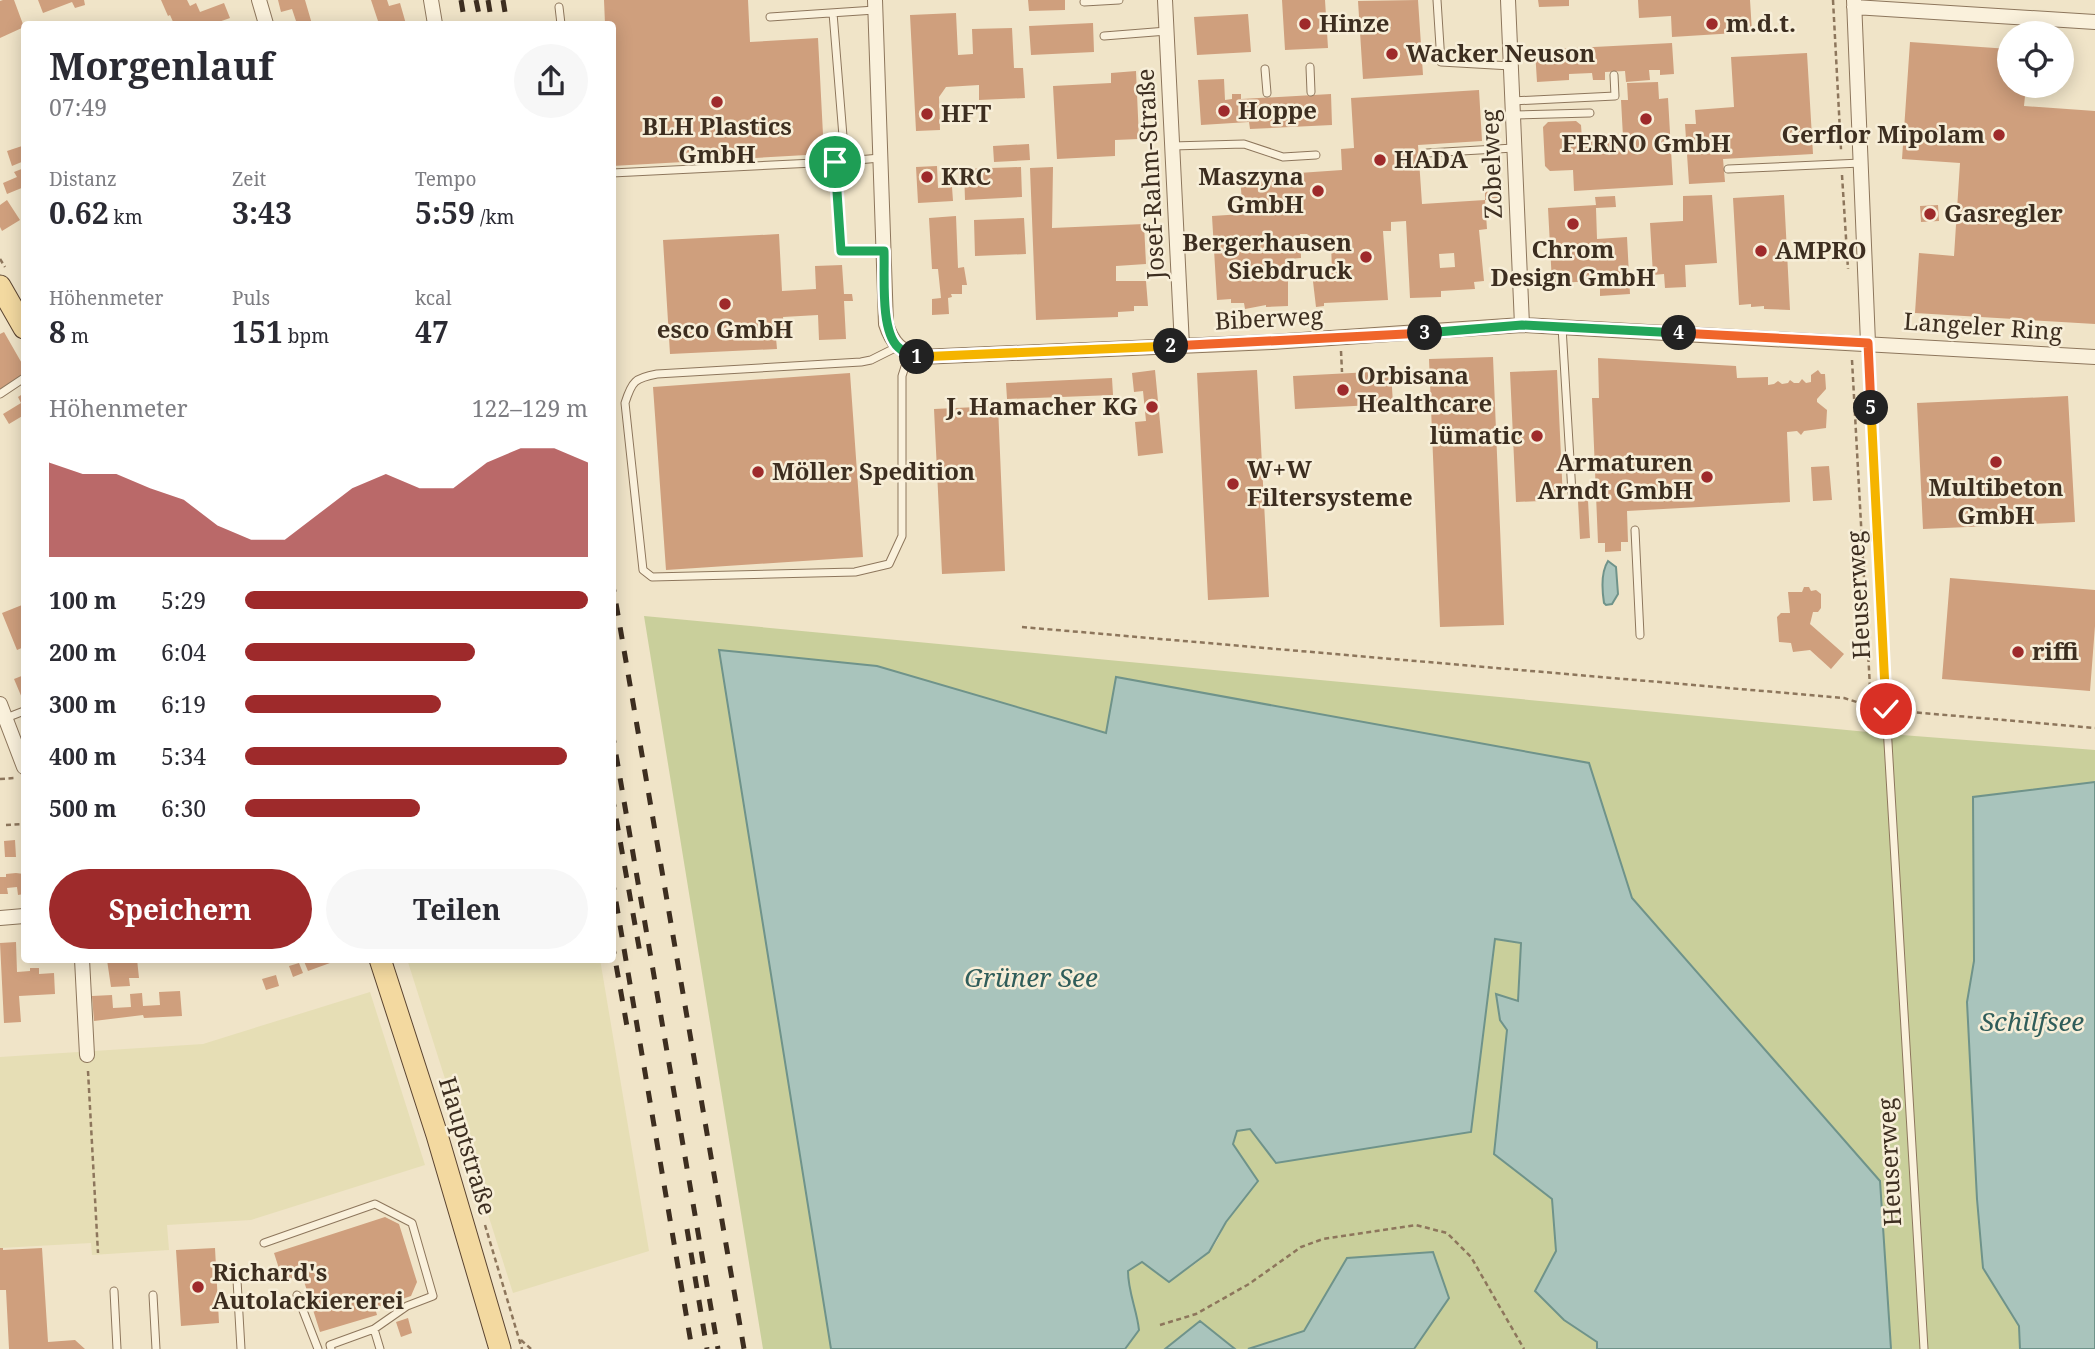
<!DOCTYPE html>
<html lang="de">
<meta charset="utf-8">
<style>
:root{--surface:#fff;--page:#f7f7f7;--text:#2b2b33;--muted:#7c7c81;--accent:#9e2a2b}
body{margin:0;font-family:"Noto Serif",serif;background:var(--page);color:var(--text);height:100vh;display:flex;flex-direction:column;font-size:26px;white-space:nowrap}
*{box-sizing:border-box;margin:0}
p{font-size:23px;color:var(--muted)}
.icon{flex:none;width:38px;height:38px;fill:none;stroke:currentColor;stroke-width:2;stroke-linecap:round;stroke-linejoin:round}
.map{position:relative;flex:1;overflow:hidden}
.sheet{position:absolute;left:21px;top:21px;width:595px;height:942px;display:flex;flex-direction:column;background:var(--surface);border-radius:7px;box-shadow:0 4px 18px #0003}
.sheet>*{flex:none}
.tools{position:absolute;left:1997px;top:21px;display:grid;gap:14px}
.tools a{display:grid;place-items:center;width:77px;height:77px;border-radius:50%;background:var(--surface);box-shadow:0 4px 18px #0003;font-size:35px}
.pin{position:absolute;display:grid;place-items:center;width:60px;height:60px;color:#fff;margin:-30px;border:4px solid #fff;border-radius:50%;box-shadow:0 2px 7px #0007}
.km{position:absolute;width:35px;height:35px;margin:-18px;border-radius:50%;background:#222;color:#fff;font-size:19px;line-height:35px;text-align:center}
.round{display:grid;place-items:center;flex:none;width:74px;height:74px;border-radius:37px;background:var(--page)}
.headline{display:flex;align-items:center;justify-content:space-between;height:119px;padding:0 28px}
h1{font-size:38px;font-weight:700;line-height:52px}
.figures{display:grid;grid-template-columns:repeat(3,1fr);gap:10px;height:119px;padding:7px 28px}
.figures div{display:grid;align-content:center}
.figures b{font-size:30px;font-weight:700}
.figures small{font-size:19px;font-weight:400}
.figures p{font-size:19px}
.chart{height:196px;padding:14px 28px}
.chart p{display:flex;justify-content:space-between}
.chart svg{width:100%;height:126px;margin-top:7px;fill:var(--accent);opacity:.7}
.cta{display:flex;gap:14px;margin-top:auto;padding:14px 28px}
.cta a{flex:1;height:80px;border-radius:42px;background:var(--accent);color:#fff;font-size:28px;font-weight:700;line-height:80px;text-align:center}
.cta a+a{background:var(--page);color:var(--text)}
ul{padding:0 28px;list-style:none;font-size:23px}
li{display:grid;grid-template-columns:112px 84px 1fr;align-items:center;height:52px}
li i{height:18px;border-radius:9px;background:var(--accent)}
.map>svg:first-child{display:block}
.farmland{fill:#e6deb5}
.green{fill:#c9cf9b}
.water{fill:#a9c4bc;stroke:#6f938a;stroke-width:2}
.building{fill:#cf9f7d;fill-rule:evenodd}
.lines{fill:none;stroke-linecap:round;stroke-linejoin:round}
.lane-casing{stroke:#8d765c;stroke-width:9}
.street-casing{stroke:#8d765c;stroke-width:16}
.primary-casing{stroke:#5b4430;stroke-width:23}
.path{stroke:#8d765c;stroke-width:2.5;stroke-dasharray:5 3.5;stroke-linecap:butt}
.lane{stroke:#faf1dc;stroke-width:7}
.street{stroke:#faf1dc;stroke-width:14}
.primary{stroke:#f3d9a0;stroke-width:21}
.rail{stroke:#3d2e20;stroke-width:5;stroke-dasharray:12 12;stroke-linecap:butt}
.split-1-casing{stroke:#fff;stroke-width:14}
.split-2-casing{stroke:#fff;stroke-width:14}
.split-3-casing{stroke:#fff;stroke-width:14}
.split-4-casing{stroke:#fff;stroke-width:14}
.split-5-casing{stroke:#fff;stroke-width:14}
.split-6-casing{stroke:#fff;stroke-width:14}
.split-1{stroke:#22a559;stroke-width:9}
.split-2{stroke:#f5b400;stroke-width:9}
.split-3{stroke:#f0652b;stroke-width:9}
.split-4{stroke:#22a559;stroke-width:9}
.split-5{stroke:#f0652b;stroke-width:9}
.split-6{stroke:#f5b400;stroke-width:9}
.poi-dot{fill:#9e2a2b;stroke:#f7eed8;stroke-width:2.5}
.labels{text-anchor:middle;stroke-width:5;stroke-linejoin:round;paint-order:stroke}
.poi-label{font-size:24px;font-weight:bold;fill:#3d2e20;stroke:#f7eed8;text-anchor:start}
.street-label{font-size:24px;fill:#3d2e20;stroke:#f7eed8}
.water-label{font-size:26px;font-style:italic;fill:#2f5d5a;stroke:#f7eed8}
</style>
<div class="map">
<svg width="2095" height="1349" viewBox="0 0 2095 1349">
<rect width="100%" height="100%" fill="#f0e4c8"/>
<path class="farmland" d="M407 959H600L649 1251 513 1293Z
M370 992 425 1165 251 1220 167 1225 169 1250 92 1255 91 1243 0 1248V1057L203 1044Z"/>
<path class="green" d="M644 616 1889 734 2095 750V782L1973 797 1974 961 1967 1002 1977 1199 1983 1268 2019 1326 2020 1349H1891L1880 1181 1632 898 1588 763 1116 677 1107 733 877 666 719 651 831 1349H763Z
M1495 939 1521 943 1518 1002 1496 994 1500 1020 1507 1030 1494 1154 1552 1199 1556 1251 1535 1291 1564 1320 1597 1342V1349H1414L1448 1299 1347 1258 1304 1331 1248 1349H1235L1200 1321 1165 1349H1125L1139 1330C1137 1310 1128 1292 1128 1271L1141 1262 1169 1282C1182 1272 1199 1263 1209 1252 1238 1219 1226 1170 1236 1131L1250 1129 1471 1132Z"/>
<path class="water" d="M1608 561 1616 567 1618 594 1612 604 1606 605 1604 603C1602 590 1601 572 1608 561Z
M719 650 877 666 1106 733 1116 677 1589 763 1632 898 1880 1181 1891 1349H1597V1342L1564 1320 1535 1291 1556 1251 1552 1199 1494 1154 1507 1030 1500 1020 1496 994 1518 1001 1521 943 1495 939 1471 1132 1276 1163 1250 1129 1237 1131 1233 1144 1258 1181 1226 1222 1209 1252 1169 1282 1142 1262 1128 1271C1128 1292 1137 1310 1139 1330L1125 1349H831Z
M2095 782V1349H2020L2019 1326 1983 1268 1977 1199 1967 1002 1974 961 1973 797Z
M1433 1252 1449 1298 1414 1349H1248L1304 1331 1347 1258Z
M1200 1321 1235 1349H1165Z"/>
<path class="building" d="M3 0H14L24 27 0 38V1Z
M38 0H84L85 5 75 8 72 2 43 13Z
M161 0H187L190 6 196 3 200 12 224 3 230 18 213 24H174L170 15 168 16Z
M278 0H305L312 24H297L292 9 281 12Z
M371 0H387L389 6 400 3 406 24H379Z
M604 0H748L750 42 818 38 824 154 612 166V24H605Z
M1028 0H1065V10L1029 11Z
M1282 0H1325L1328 48 1285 50Z
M1418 0 1423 75 1363 79 1358 1Z
M1538 0H1569V6L1539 7Z
M1638 0H1750L1752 32 1672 37 1671 16 1639 18Z
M956 13 958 55 973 54 972 29 1012 28 1014 68H1023L1025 98 979 100V85L946 87 939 97 940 130 916 131 910 15Z
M1248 14 1251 52 1197 55 1194 17Z
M1093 23 1094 52 1031 55 1029 26Z
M1910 42 2009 49V86H2026L2024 106 2095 111V324L1915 313 1919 253 1954 256 1960 163 1902 159Z
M1672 43 1674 74 1660 75V70H1649L1650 80 1626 82 1625 71 1605 72V80H1593L1592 73 1569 74V80L1537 82 1535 50Z
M1807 53 1813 154 1723 159 1725 182 1689 184 1685 124H1696L1695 110 1734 107 1731 57Z
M1136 71 1139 139 1115 140V156L1057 159 1053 86 1111 83V73Z
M1224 79 1225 100 1232 99V94H1241V99L1331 94 1332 125 1250 129 1249 122 1201 125 1198 80Z
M1658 82 1659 99 1668 98 1673 185 1574 191 1573 170 1550 171 1545 166 1543 127 1548 122 1576 121 1581 125 1582 139 1623 137 1621 100H1628L1627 83Z
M1479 90 1482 141 1418 145 1422 204 1485 200 1487 229 1479 230 1484 281 1474 282 1475 289 1441 291V297L1410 298 1406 221 1391 222V231H1383L1388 300 1324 303V306L1316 307 1312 273 1332 271 1331 244 1337 242 1326 243V247H1319L1318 237 1312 238 1307 234H1300L1301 258 1288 259V306L1266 307V305L1245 309 1244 303H1231V299L1217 300 1212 216 1243 214 1240 177 1342 170 1341 149 1354 148 1351 98ZM1454 253 1455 267 1440 268 1439 254Z
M1029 144 1030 160 994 162 993 146Z
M22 146 24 161 12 166 7 151Z
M937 166 938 188 952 187 953 201 918 203 916 167Z
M1021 167 1022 197 965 200 964 169Z
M1053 167 1052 228 1144 224 1146 264 1116 266V281H1146L1148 306H1134V311L1118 312V317L1036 320 1030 168Z
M24 168V187L7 194 3 183 17 177 14 172Z
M1500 191 1501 199 1485 200V192Z
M1712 195 1717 263 1685 265 1686 287 1665 288 1664 274 1653 275 1650 223 1683 221V196Z
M1784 195 1790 310 1764 309V306L1751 307V304L1739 305 1733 198Z
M1615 196 1616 207 1596 208 1597 239 1627 237 1630 294 1600 296V281L1552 283 1548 208 1596 205 1595 197Z
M7 200 20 220 2 231 0 227V205Z
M1938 205 1939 221 1921 222 1920 206Z
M956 216 958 268 964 267 967 285H962V294H951L952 297 948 298 949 314 932 315V299L941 298 938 269H932L929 218Z
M1024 218 1026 254 975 256 974 220Z
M779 234 782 291 816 289 815 266 842 265 844 294H852L853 301H844L846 339 819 340 818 315 783 317 785 337 776 338 777 349 670 354 663 240Z
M4 332 24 367V374L0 389V334Z
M1493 357 1504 625 1440 627 1429 359Z
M1598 358 1736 366 1737 378 1768 377V385L1774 384 1778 381 1782 384 1788 383 1790 380 1794 383H1799L1802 379 1806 383 1811 382V375L1818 370 1821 374H1825L1826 389 1817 399V402L1827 410 1826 428 1804 431 1801 435 1797 431 1787 432 1790 502 1627 511 1628 542H1621V551L1605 552V543H1598L1592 398H1599Z
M1155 370 1163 453 1138 456 1135 422 1146 421 1143 391 1134 392 1132 373Z
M1257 370 1269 597 1208 600 1197 373Z
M1557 370 1563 500 1516 502 1510 372Z
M1391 371 1393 404 1295 409 1293 376Z
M850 373 863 557 666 570 653 387Z
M1112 378 1113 395 1007 399 1006 383Z
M24 393V415L9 424 3 414 21 403 18 397Z
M2068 396 2075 522 1923 529 1917 403Z
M998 406 1005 571 942 574 934 409Z
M1829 466 1832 500 1813 501 1811 467Z
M1588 500 1590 538 1580 539 1578 501Z
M1950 578 2095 590V626L2090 691 1942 679Z
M1804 587H1809L1811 591 1816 590 1821 594V608L1818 612H1813L1810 624 1844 654 1831 669 1810 650 1793 652 1791 643 1779 642 1777 617 1781 613H1790L1788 592H1802Z
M22 605 24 612V647L17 650 2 613Z
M24 675V697L22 698 14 679Z
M15 840 16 857H5L4 841Z
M16 873 24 874V894L18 895 17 887 7 888 8 894H0V877H6V874Z
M16 942 17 972 30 971V968H39V974L54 973 55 994 19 996 21 1022 4 1023 0 943Z
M114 959H137L139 978H129L130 986 111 987 107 960Z
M303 959H341L308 971Z
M299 963 303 973 293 977 289 966Z
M276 975 279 986 266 990 262 979Z
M180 991 182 1016 144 1018 143 1015 94 1021 92 996 112 995 113 1008 131 1007 130 994 142 993 143 1006 160 1005 159 992Z
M385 1217 399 1224 417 1282 411 1296 375 1308 377 1315 320 1332 302 1275 283 1281 274 1253Z
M0 1248H3V1250L42 1248 48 1342 75 1340 85 1349H9L6 1290H0Z
M215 1248 219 1323 181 1326 176 1250Z
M408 1318 412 1333 401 1337 396 1322Z"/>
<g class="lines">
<defs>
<path id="lane" d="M1437 0 1441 62 1511 66
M1084 2 1119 0
M559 7 561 24
M833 13 845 161
M770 17 875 10
M1104 36 1167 31
M1310 67 1311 92
M1265 69 1267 93
M1512 101 1615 96 1614 75
M1513 115 1590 113
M1172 146 1244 144 1283 157 1316 155
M1427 153 1514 148
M880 158 835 162 841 251H884
M1728 169 1861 163
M612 173 835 162
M1562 327 1572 493
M1868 343 1886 709 1924 1349
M897 347 871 360 861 362 657 374C635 378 632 381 625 403L643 570 652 577 855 572 889 564 902 536V376L909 354
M0 394 24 378
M1635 530 1640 635
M6 718 24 711
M264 1243 375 1204 412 1223 433 1296 407 1306 374 1329 330 1345 331 1349
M237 1280 241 1349
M114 1291 117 1349
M153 1295 156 1349
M297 1295 318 1349
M374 1329 380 1349"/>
<path id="street" d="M259 0 266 24
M431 0 435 24
M875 0 886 324C892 343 901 352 920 357L1272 342 1522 325 2095 357
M1165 0 1182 346
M1508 0 1522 325
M1854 0 1868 343
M1854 7 2095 22
M0 704 24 767
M0 918 24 916
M82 959 87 1055"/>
<path id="primary" d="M0 286 24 328
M380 959 437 1135 500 1349"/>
</defs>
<use href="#lane" class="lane-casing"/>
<use href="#street" class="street-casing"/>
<use href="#primary" class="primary-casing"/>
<path class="path" d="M1833 0 1841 150
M1842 175 1848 269
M0 259 5 267
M1341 351 1342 372
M1852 360 1871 706
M1022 627 1844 698 1876 708
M1900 711 2095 728
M0 779 14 778
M6 825 24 824
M88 1071 98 1253
M485 1225 522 1349
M1160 1325 1196 1314 1249 1284 1301 1247 1323 1239 1416 1225 1447 1233 1471 1257 1524 1349
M521 1340 531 1349"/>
<use href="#lane" class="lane"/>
<use href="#street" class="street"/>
<use href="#primary" class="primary"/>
<path class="rail" d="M461 0 465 24
M476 0 481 24
M488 0 492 24
M503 0 507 24
M612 580 744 1349
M612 731 718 1349
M612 795 640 953
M612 878 692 1349
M612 942 628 1032
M687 1229 707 1349"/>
</g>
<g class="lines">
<defs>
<path id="split-1" d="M835 162 841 251H884C885 275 880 330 898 347 903 352 910 355 917 357"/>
<path id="split-2" d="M917 357 1171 346"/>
<path id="split-3" d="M1171 346 1425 333"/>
<path id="split-4" d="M1425 333 1522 325 1679 333"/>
<path id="split-5" d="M1679 333 1868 343 1871 408"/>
<path id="split-6" d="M1871 408 1886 709"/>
</defs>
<use href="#split-1" class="split-1-casing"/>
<use href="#split-2" class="split-2-casing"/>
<use href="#split-3" class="split-3-casing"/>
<use href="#split-4" class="split-4-casing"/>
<use href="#split-5" class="split-5-casing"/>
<use href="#split-6" class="split-6-casing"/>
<use href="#split-1" class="split-1"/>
<use href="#split-2" class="split-2"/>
<use href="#split-3" class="split-3"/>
<use href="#split-4" class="split-4"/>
<use href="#split-5" class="split-5"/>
<use href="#split-6" class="split-6"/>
</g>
<g class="poi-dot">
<circle cx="1305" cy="24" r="7"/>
<circle cx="1712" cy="24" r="7"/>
<circle cx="1392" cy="54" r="7"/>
<circle cx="717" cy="102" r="7"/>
<circle cx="1224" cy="111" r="7"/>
<circle cx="927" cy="114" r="7"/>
<circle cx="1646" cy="119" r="7"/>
<circle cx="1999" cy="135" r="7"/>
<circle cx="1380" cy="160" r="7"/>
<circle cx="927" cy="177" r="7"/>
<circle cx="1318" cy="191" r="7"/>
<circle cx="1930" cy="214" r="7"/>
<circle cx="1573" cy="224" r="7"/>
<circle cx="1761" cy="251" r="7"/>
<circle cx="1366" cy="257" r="7"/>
<circle cx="725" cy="304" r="7"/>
<circle cx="1343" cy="390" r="7"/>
<circle cx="1152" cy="407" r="7"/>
<circle cx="1537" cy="436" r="7"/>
<circle cx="1996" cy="462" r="7"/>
<circle cx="758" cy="472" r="7"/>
<circle cx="1707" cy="477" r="7"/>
<circle cx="1233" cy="484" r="7"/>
<circle cx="2018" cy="652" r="7"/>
<circle cx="198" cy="1287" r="7"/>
</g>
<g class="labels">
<g class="poi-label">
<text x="1319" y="32">Hinze</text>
<text x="1726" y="32">m.d.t.</text>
<text x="1406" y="62">Wacker Neuson</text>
<text x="1238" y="119">Hoppe</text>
<text x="941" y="122">HFT</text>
<text x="717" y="135" text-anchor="middle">BLH Plastics<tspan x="717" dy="28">GmbH</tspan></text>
<text x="1985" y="143" text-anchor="end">Gerflor Mipolam</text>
<text x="1646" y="152" text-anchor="middle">FERNO GmbH</text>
<text x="1394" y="168">HADA</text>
<text x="941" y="185">KRC</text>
<text x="1304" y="185" text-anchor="end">Maszyna<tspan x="1304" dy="28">GmbH</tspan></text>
<text x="1944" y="222">Gasregler</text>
<text x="1352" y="251" text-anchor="end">Bergerhausen<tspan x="1352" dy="28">Siebdruck</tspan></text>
<text x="1573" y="258" text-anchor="middle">Chrom<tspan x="1573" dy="28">Design GmbH</tspan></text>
<text x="1775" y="259">AMPRO</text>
<text x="725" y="338" text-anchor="middle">esco GmbH</text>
<text x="1357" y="384">Orbisana<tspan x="1357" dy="28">Healthcare</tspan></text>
<text x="1138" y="415" text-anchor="end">J. Hamacher KG</text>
<text x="1523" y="444" text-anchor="end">lümatic</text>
<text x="1693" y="471" text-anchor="end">Armaturen<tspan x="1693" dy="28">Arndt GmbH</tspan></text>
<text x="1247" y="478">W+W<tspan x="1247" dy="28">Filtersysteme</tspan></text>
<text x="772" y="480">Möller Spedition</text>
<text x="1996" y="496" text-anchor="middle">Multibeton<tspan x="1996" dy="28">GmbH</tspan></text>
<text x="2032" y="660">riffi</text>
<text x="212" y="1281">Richard's<tspan x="212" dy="28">Autolackiererei</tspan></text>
</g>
<g class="street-label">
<text transform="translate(1492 164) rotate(-92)" y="8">Zobelweg</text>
<text transform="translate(1151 174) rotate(-93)" y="8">Josef-Rahm-Straße</text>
<text transform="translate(1269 319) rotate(-3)" y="8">Biberweg</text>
<text transform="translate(1983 327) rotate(4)" y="8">Langeler Ring</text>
<text transform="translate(1859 595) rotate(-93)" y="8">Heuserweg</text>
<text transform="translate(467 1146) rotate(73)" y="8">Hauptstraße</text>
<text transform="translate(1890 1162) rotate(-93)" y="8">Heuserweg</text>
</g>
<g class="water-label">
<text x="1031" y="987">Grüner See</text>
<text x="2032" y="1031">Schilfsee</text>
</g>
</g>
</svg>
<div class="tools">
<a><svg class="icon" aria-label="locate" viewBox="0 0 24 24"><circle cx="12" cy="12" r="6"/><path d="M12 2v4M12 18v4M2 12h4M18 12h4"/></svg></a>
</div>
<div class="pin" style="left:835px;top:162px;background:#1e9e55"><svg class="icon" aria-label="arrive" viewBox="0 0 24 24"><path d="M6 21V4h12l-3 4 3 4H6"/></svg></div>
<div class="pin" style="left:1886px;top:709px;background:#d93025"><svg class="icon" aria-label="check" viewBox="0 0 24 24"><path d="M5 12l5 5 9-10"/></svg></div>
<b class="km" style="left:917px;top:357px">1</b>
<b class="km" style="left:1171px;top:346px">2</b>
<b class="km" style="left:1425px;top:333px">3</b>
<b class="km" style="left:1679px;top:333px">4</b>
<b class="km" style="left:1871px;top:408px">5</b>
<section class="sheet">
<div class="headline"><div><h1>Morgenlauf</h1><p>07:49</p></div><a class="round"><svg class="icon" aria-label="share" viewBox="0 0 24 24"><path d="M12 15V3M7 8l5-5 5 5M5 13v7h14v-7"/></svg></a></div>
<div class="figures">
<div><p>Distanz</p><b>0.62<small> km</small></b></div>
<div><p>Zeit</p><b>3:43</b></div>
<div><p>Tempo</p><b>5:59<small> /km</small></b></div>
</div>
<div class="figures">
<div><p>Höhenmeter</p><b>8<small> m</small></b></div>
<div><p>Puls</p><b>151<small> bpm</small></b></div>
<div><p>kcal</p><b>47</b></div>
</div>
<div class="chart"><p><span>Höhenmeter</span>122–129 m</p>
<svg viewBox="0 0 160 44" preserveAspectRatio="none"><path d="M0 44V11L10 15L20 15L30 20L40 24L50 33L60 38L70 38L80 29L90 20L100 15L110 20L120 20L130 11L140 6L150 6L160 11V44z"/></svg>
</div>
<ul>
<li><b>100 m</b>5:29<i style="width:100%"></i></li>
<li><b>200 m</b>6:04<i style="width:67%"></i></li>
<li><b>300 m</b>6:19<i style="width:57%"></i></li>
<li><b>400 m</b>5:34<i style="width:94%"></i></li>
<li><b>500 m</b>6:30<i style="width:51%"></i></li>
</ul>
<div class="cta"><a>Speichern</a><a>Teilen</a></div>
</section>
</div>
